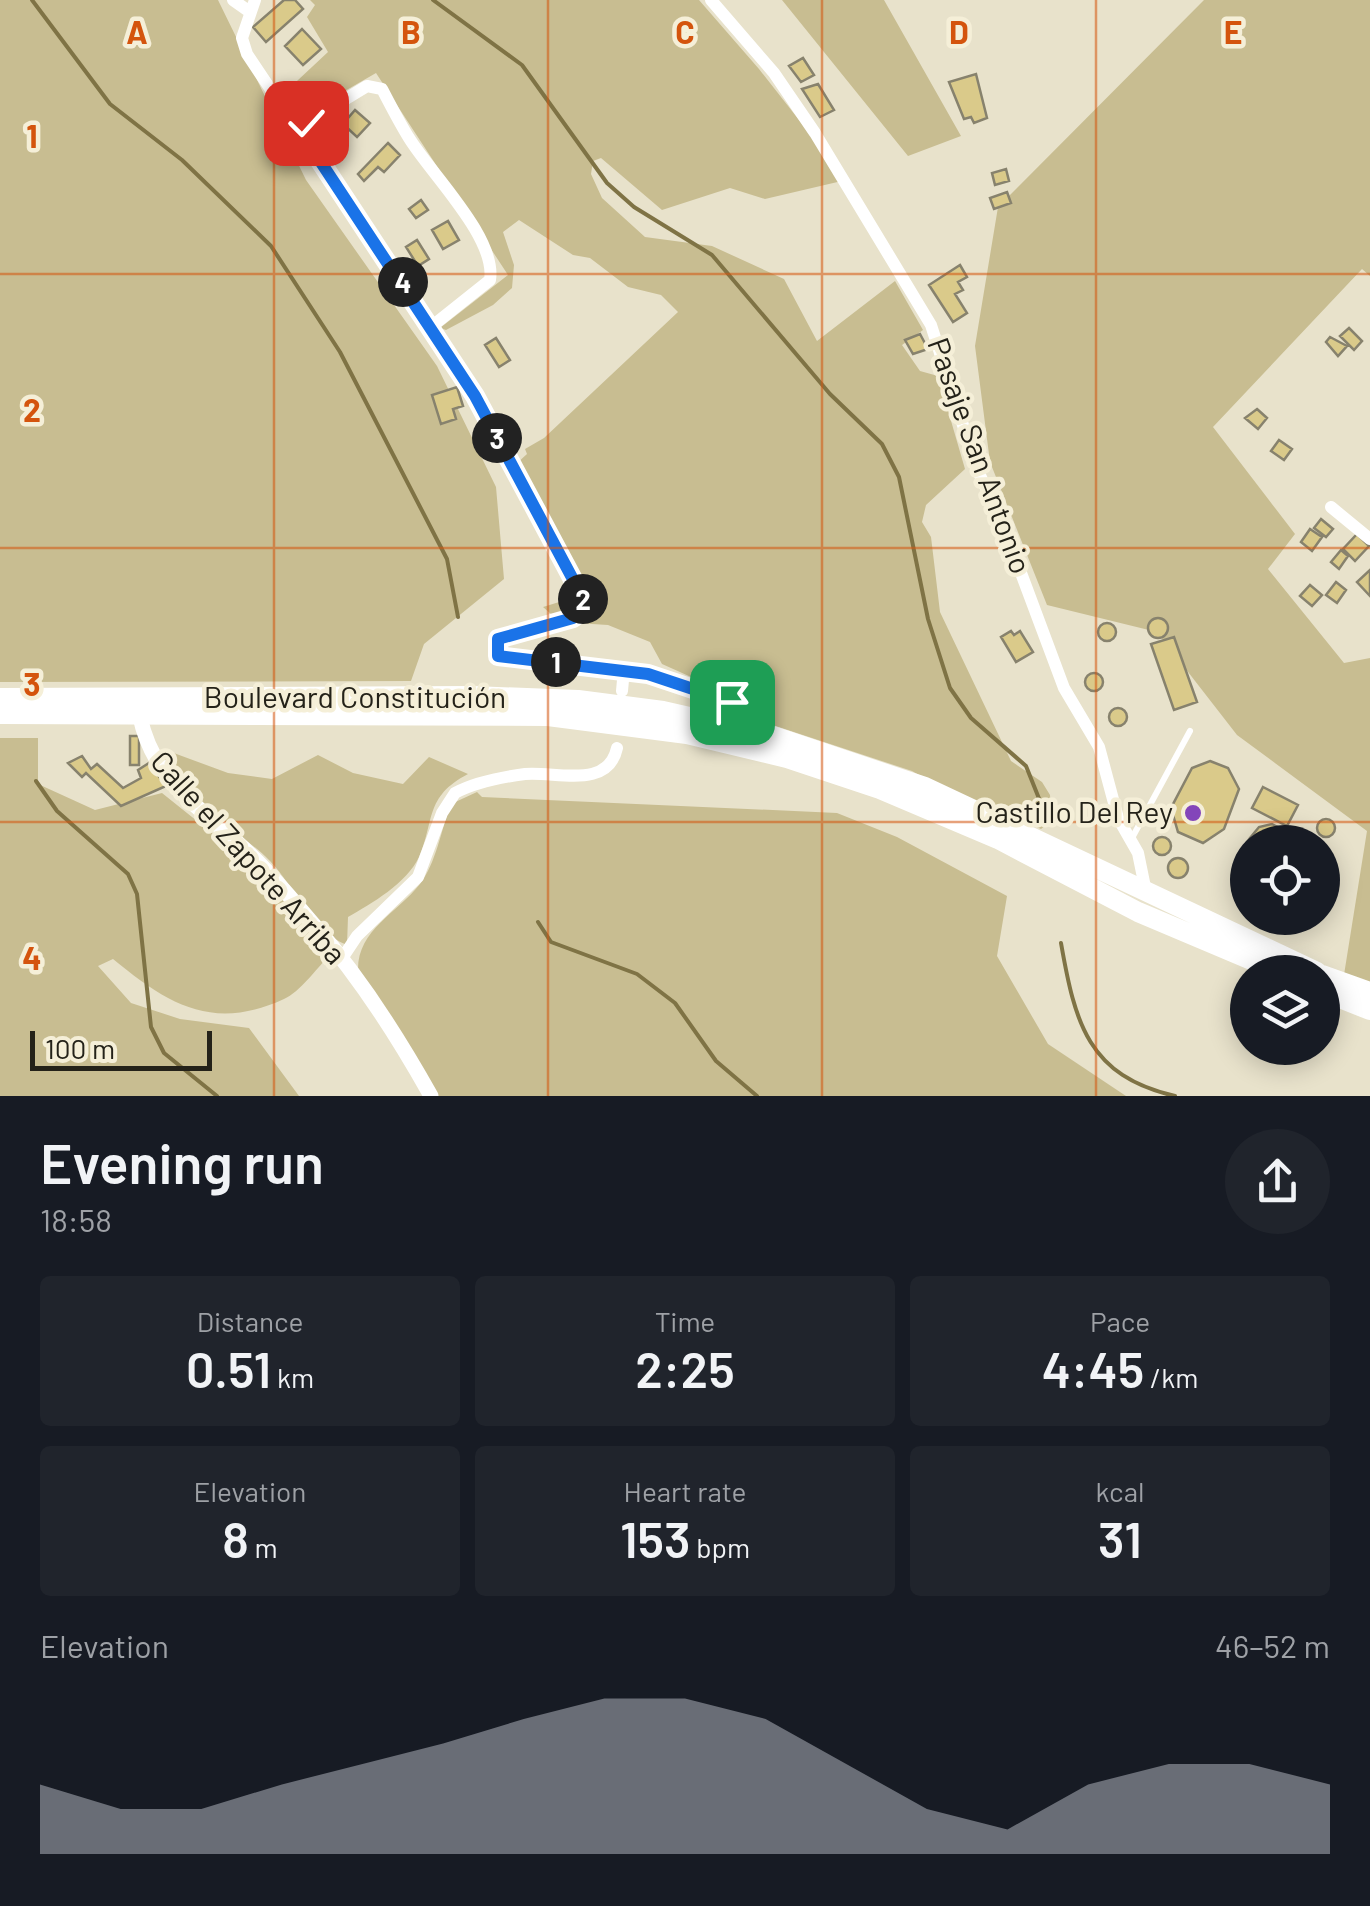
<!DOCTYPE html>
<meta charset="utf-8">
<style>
:root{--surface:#171b24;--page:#20242c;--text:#f1f3f6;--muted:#9ea1a6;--accent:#8c9099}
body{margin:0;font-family:Barlow,sans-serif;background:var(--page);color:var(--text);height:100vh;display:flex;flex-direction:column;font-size:38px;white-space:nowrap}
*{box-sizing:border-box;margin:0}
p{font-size:32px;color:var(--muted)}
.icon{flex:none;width:55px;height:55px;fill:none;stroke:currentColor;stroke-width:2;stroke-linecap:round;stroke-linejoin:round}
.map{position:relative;height:1096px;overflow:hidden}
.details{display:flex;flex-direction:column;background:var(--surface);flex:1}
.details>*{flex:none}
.tools{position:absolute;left:1230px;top:825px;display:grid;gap:20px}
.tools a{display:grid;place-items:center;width:110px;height:110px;border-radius:50%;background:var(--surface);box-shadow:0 5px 25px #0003;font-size:50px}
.scale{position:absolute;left:30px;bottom:25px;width:182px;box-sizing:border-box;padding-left:10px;border:5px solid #242219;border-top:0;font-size:28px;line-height:35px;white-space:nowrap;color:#242219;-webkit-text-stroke:8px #f5efd8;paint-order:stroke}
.pin{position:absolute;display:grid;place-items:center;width:85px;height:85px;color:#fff;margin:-42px;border-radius:20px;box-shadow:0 5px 15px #0006}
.km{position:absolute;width:50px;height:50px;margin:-25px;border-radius:50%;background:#222;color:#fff;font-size:28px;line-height:50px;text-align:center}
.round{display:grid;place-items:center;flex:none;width:105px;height:105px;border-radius:52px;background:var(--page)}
.summary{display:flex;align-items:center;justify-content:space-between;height:170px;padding:0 40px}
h1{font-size:55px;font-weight:600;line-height:75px}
.stats{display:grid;grid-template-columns:repeat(3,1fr);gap:15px;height:170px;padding:10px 40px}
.stats div{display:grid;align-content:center;border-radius:10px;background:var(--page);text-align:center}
.stats b{font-size:50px;font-weight:600}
.stats small{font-size:28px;font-weight:400}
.stats p{font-size:28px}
.chart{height:280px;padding:20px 40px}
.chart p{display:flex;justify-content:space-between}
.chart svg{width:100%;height:180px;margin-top:10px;fill:var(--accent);opacity:.7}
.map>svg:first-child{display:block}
.green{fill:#c8bd91}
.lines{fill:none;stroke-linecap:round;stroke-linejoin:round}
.stream{stroke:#7f7345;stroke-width:4}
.building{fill:#daca8a;stroke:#87826d;stroke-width:2.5}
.service{stroke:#fff;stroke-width:6}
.minor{stroke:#fff;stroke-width:12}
.tertiary{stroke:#fff;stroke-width:15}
.trunk{stroke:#fff;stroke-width:20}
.route-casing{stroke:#fff;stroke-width:20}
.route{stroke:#1a73e8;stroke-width:12}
.grid{fill:none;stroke:#d4540d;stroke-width:2.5;stroke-opacity:0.55}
.poi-dot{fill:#8345ba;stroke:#f5efd8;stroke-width:4}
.labels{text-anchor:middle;stroke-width:9;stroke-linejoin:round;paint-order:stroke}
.street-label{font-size:30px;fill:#242219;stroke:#f5efd8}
.poi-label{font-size:30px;fill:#242219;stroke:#f5efd8;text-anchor:end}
.grid-label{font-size:32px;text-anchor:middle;font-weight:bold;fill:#d4540d;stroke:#f5efd8;stroke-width:9;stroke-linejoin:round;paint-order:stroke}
</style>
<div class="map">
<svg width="1370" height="1096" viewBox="0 0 1370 1096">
<rect width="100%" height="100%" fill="#e8e2cb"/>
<path class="green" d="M0 0H218L306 180 437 366 496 487 504 579 424 644 411 681 0 682Z
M310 0H699L759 69 846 180 765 199 730 188 662 210 601 158 593 161 591 174 602 198 645 237 712 246 784 279 817 341 895 281 923 330 902 345 920 371 938 376 965 469 926 505 922 522 931 537 940 612 1011 761 1042 782 1050 795 1052 820 1041 829 986 804V813L912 771 733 712 727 693 662 664 650 642 608 625 560 622 543 607 585 594 516 464 527 454 525 449 544 438 678 312 661 295 628 287 590 258 573 255 519 220 503 232 514 265 512 288 493 305 446 330 440 328 508 275 376 73 298 118 282 95 328 52 307 17 315 5Z
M782 0H884L961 136 908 156Z
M1204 0H1370V276L1362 269 1213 427 1295 534 1268 569 1344 663 1370 658V991L1343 981 1367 831 1237 735 1157 632 1047 605 990 462 975 346 998 207Z
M0 738H38V784L95 810 162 793 257 869 329 956C316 969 300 992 284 999 212 1032 168 1004 113 959L98 966 131 1003 180 1019 249 1028 299 1096H0Z
M171 752 228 773 272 779 318 755 353 773 403 784 429 757 468 774C424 797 435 821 419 857 407 883 371 904 348 917L347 945C310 930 296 888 270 861 245 835 218 826 196 805 182 792 172 771 160 755Z
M477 792 482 797 837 813 897 837 1007 896 997 956 1048 1044 1126 1096H437L358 969C358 930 397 913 420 884 436 863 441 830 451 804Z"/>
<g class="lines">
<path class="stream" d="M32 0 110 104 182 160 271 246 340 352 447 559 458 617
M433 0 522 65 607 183 634 207 712 255 830 394 882 444 899 477 928 619 950 688 971 718 1026 766 1046 816
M36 781 57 811 128 874 137 894 151 1027 164 1053 217 1096
M538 922 551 942 637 974 675 1003 716 1061 757 1096
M1061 943C1075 1023 1088 1076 1175 1096"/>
</g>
<path class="building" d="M284 0H295L303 9 266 42 253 27Z
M302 29 321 49 303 65 285 46Z
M803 58 814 75 801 82 789 66Z
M976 74 987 118 974 123 971 117 964 119 949 82Z
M818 84 834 110 820 117 802 89Z
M355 110 370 123 357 137 343 124Z
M388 143 400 155 384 172 378 167 364 181 358 174Z
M1006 169 1009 181 995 185 992 173Z
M1007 192 1011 203 994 209 990 198Z
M421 200 428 210 416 218 409 209Z
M448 221 459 240 443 249 432 230Z
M417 240 429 259 418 266 406 247Z
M960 265 967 277 958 282 963 290 955 294 967 313 953 322 929 285Z
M1349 328 1362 341 1354 350 1340 336Z
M920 334 928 349 913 354 905 340Z
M1330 337 1347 346 1338 356 1326 342Z
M496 338 510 360 499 367 485 345Z
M457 387 463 406 453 409 456 419 441 424 432 395Z
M1257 409 1267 418 1258 429 1245 418Z
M1279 440 1292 449 1284 460 1271 451Z
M1321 519 1333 529 1326 537 1314 528Z
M1310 529 1322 537 1312 551 1301 542Z
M1357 534 1369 546 1355 561 1343 549Z
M1341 550 1348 556 1339 569 1331 562Z
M1370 570V596L1357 582Z
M1336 582 1346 590 1337 603 1326 595Z
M1310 585 1322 595 1312 606 1300 596Z
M1148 628a10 10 0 1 1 20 0a10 10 0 1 1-20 0Z
M1098 632a9 9 0 1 1 18 0a9 9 0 1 1-18 0Z
M1011 631 1014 635 1020 631 1033 652 1016 662 1001 637Z
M1174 637 1197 702 1174 710 1151 644Z
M1085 682a9 9 0 1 1 18 0a9 9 0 1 1-18 0Z
M1109 717a9 9 0 1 1 18 0a9 9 0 1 1-18 0Z
M130 736H139V765H130Z
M82 756 91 769 97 764 123 788 141 778 138 770 149 763 166 786 121 806 86 773 82 777 68 763Z
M1210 761 1228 768 1239 789 1224 829 1203 843 1178 832 1171 808 1192 768Z
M1263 787 1298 805 1287 826 1252 808Z
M1317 828a9 9 0 1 1 18 0a9 9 0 1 1-18 0Z
M1272 824 1279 828 1286 842H1248L1247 881 1237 871V856L1250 838 1259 827Z
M1153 846a9 9 0 1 1 18 0a9 9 0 1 1-18 0Z
M1168 868a10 10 0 1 1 20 0a10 10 0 1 1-20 0Z"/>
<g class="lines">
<path class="service" d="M1132 838 1190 731"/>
<path class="minor" d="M233 0 250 12
M255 0 242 38 247 54 475 395 584 600V610L573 618 498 639V656L610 666 680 682 733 702 739 710V727
M711 0 774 73 815 133 931 325 977 469 1002 522 1064 688 1099 747 1118 818 1138 853 1146 892
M301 132 311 120 367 86 382 89C391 106 399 122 409 138 431 174 497 238 490 280L431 327
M1331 507 1370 539
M622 691 624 669
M341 960 357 936 418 877 442 813 455 793C475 782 502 777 525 774 556 771 608 790 617 748"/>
<path class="tertiary" d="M140 717C155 788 212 814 258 862 278 882 296 904 314 925 359 976 398 1037 431 1096"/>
<path class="trunk" d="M0 698 472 696 578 700 663 711 773 736 925 787 1317 972
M0 714 548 716 687 734 787 758 880 789 998 839 1138 912 1280 972
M1322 975 1370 992
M1322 991 1370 1010"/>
</g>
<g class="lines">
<defs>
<path id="route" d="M306 123 301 132 475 396 584 600V610L573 618 498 639V656L648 674 732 702"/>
</defs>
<use href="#route" class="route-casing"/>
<use href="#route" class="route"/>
</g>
<path class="grid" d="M274 0V1096M548 0V1096M822 0V1096M1096 0V1096M0 274H1370M0 548H1370M0 822H1370"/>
<circle class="poi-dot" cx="1193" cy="813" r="10"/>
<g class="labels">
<g class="street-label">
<text transform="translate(979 456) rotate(70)" y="10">Pasaje San Antonio</text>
<text x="355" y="708">Boulevard Constitución</text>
<text transform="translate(248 858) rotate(48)" y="10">Calle el Zapote Arriba</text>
</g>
<g class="poi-label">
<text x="1173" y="823">Castillo Del Rey</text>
</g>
</g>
<g class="grid-label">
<text x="137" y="44">A</text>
<text x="411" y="44">B</text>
<text x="685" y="44">C</text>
<text x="959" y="44">D</text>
<text x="1233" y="44">E</text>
<text x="32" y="148">1</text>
<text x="32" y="422">2</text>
<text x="32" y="696">3</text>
<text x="32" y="970">4</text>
</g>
</svg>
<div class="tools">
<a><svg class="icon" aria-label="locate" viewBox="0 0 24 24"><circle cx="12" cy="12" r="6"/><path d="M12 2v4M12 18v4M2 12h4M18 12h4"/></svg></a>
<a><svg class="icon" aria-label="layers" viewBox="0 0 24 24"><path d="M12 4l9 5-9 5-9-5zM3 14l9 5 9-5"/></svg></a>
</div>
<div class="scale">100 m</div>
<div class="pin" style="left:732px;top:702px;background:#1e9e55"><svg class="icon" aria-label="arrive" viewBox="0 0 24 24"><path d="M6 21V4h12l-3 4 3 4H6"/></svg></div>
<div class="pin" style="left:306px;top:123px;background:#d93025"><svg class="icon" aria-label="check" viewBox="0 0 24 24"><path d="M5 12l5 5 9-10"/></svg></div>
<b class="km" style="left:556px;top:662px">1</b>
<b class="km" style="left:583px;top:599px">2</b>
<b class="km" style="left:497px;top:438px">3</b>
<b class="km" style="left:403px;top:282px">4</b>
</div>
<section class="details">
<div class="summary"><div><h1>Evening run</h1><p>18:58</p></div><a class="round"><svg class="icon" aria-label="share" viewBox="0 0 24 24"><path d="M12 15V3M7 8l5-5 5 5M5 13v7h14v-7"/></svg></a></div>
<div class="stats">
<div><p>Distance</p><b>0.51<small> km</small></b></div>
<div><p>Time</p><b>2:25</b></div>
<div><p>Pace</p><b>4:45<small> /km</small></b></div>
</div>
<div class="stats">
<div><p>Elevation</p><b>8<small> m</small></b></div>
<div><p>Heart rate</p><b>153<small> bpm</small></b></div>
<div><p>kcal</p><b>31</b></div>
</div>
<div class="chart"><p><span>Elevation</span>46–52 m</p>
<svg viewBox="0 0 160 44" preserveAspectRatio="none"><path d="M0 44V27L10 33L20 33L30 27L40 22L50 17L60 11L70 6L80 6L90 11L100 22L110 33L120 38L130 27L140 22L150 22L160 27V44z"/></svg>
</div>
</section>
